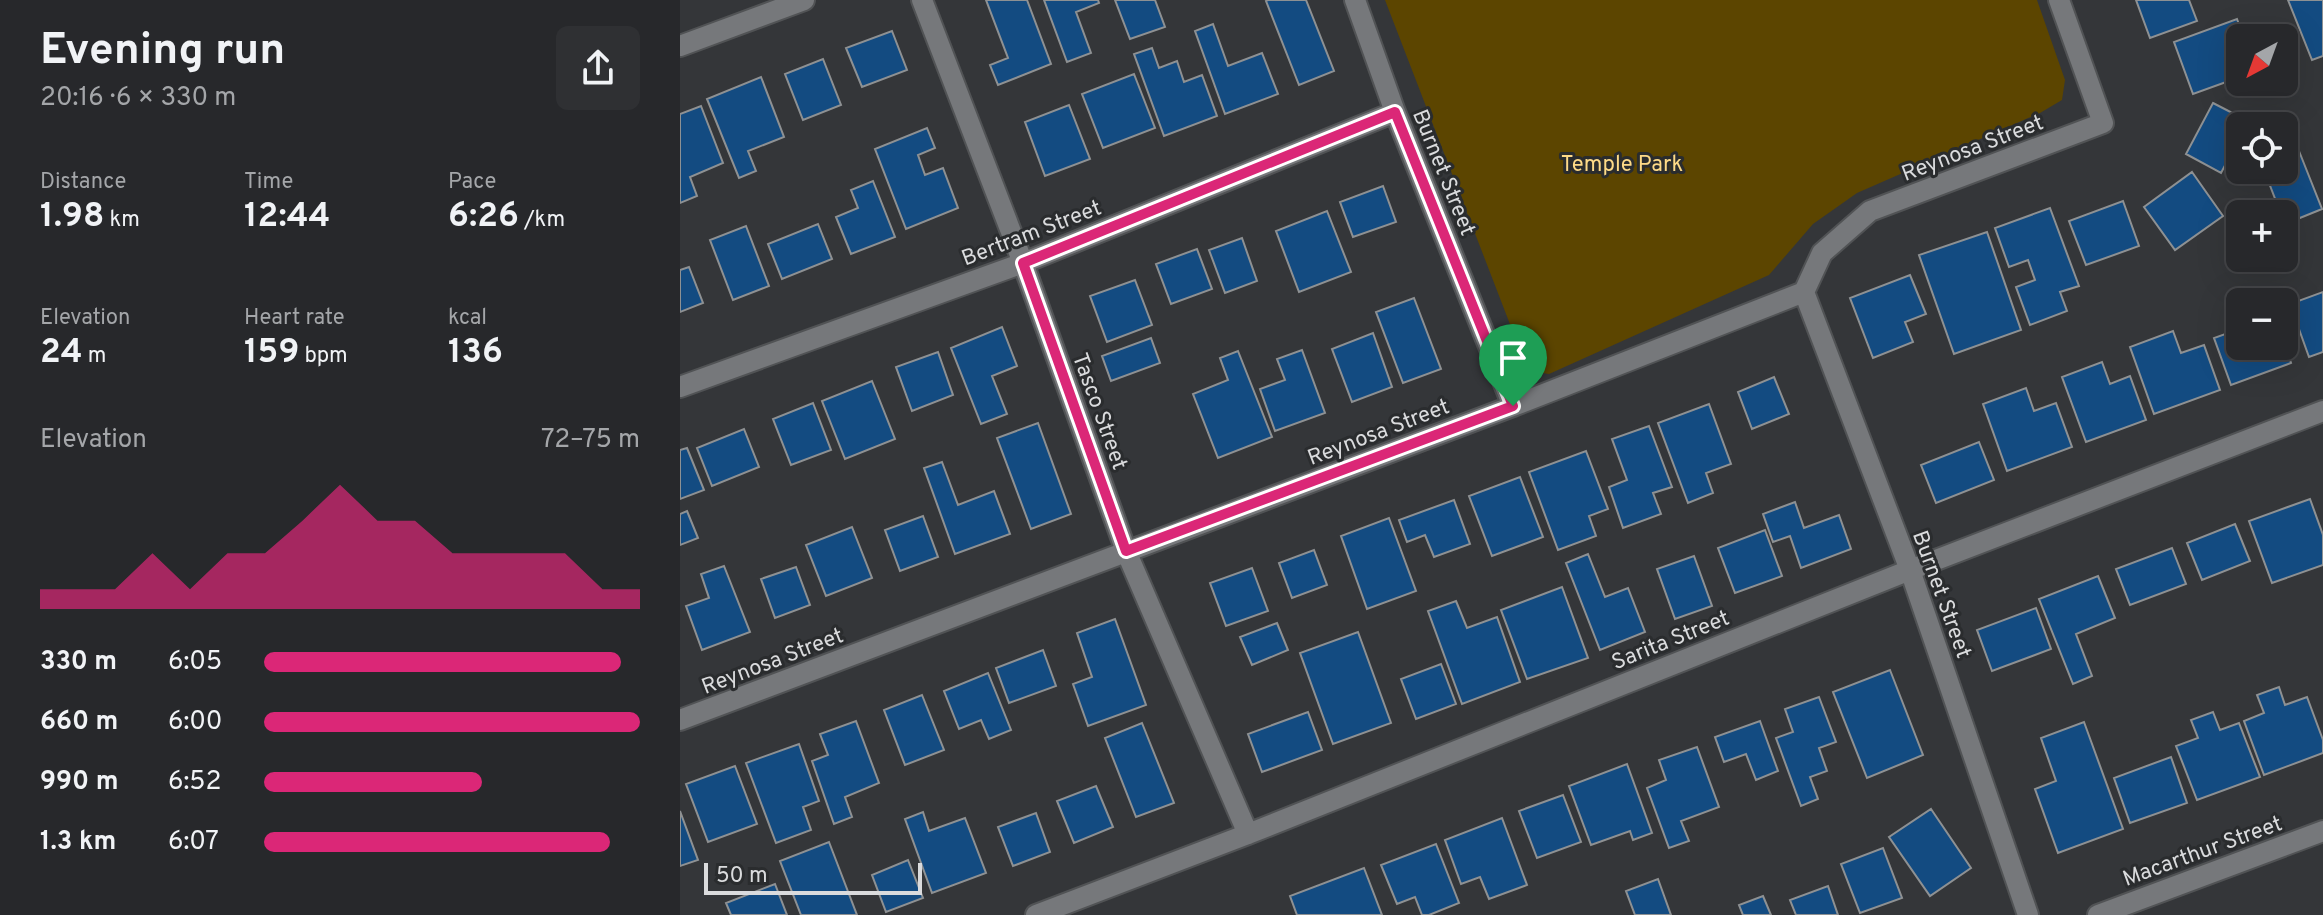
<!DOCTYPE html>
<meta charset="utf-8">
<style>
:root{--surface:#27282b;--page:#2f3033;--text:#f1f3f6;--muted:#a4a6a9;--line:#434447;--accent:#db2777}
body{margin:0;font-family:Overpass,sans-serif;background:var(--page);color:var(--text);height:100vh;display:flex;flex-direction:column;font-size:30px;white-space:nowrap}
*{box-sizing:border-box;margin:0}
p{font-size:26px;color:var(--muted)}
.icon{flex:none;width:44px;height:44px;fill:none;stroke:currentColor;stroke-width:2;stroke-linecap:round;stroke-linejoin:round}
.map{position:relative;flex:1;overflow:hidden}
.details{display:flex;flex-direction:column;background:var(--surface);width:680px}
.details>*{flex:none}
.needle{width:52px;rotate:221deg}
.tools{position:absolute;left:1546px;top:24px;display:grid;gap:16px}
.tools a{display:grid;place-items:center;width:72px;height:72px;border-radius:12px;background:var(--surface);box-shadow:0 8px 32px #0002,0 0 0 2px var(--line);font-size:40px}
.scale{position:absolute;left:24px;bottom:20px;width:218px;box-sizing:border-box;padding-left:8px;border:4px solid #dadbdd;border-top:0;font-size:22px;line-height:28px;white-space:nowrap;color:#dadbdd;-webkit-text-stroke:6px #2a2c2e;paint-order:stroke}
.pin{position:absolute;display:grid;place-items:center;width:68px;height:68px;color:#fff;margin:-82px -34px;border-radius:50% 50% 50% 0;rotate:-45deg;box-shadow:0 0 8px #0007}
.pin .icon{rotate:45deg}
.round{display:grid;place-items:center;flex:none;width:84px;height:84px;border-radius:12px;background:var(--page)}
.headline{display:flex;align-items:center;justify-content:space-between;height:136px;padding:0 40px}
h1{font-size:44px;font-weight:700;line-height:60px}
.metrics{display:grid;grid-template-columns:repeat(3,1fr);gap:12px;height:136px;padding:8px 40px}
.metrics div{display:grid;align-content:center}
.metrics b{font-size:34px;font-weight:700}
.metrics small{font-size:22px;font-weight:400}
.metrics p{font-size:22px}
.chart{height:224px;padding:16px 40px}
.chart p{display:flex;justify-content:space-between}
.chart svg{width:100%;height:144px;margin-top:8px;fill:var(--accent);opacity:.7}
ul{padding:0 40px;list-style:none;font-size:26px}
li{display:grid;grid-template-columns:128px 96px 1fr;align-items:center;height:60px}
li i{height:20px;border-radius:10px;background:var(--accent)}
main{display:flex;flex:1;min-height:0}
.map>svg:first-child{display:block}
.green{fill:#5c4500}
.building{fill:#134b81;stroke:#8e9193;stroke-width:2}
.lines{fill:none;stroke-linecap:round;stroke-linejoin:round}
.minor-casing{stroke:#515355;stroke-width:24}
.minor{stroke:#76787b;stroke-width:20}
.route-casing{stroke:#fff;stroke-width:16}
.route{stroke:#db2777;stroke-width:10}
.labels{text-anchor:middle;stroke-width:6;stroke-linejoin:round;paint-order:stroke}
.street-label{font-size:22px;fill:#dadbdd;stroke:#2a2c2e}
.park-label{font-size:22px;fill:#feda87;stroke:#2a2c2e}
</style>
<main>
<section class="details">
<div class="headline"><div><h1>Evening run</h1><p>20:16 · 6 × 330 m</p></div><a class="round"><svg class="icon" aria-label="share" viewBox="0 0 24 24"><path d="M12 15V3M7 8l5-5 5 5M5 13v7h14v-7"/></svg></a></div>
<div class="metrics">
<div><p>Distance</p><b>1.98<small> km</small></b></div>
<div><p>Time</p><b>12:44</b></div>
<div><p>Pace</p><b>6:26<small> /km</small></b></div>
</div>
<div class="metrics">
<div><p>Elevation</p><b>24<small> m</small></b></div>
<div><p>Heart rate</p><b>159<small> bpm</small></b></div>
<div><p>kcal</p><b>136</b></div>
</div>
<div class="chart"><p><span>Elevation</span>72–75 m</p>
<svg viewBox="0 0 160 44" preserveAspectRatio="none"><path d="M0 44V38L10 38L20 38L30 27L40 38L50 27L60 27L70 17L80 6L90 17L100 17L110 27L120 27L130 27L140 27L150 38L160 38V44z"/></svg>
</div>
<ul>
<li><b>330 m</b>6:05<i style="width:95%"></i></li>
<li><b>660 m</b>6:00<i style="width:100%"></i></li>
<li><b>990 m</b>6:52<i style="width:58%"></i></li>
<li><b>1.3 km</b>6:07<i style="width:92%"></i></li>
</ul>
</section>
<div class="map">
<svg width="1643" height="915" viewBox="0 0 1643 915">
<rect width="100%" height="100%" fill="#343639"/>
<path class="green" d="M705 0H1357L1385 80 1382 100 1360 113 1177 193 1133 224 1089 275 869 374 849 371 843 358Z"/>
<path class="building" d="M306 0H347L371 64 318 85 310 65 328 58Z
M364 0H418L419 3 396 12 411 53 387 62Z
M435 0H475L485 27 450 39Z
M588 0H626L654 71 619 85 586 1Z
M1456 0H1509L1517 21 1470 38Z
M1608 0H1643V56L1632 60Z
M1557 19 1564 38H1560V77L1513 94 1494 42Z
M533 24 548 66 582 53 598 94 545 114 515 31Z
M212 31 227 70 182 87 166 48Z
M472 48 479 68 497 61 504 82 522 75 537 116 484 136 454 54Z
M143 59 161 105 123 120 105 74Z
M454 74 475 128 423 148 402 94Z
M81 77 104 137 68 151 76 171 59 178 27 99Z
M1533 103 1568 121 1566 126H1560V137L1541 173 1506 154Z
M389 105 410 159 365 176 345 122Z
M21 106 43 163 10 177 17 196 0 203V114Z
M247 128 255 148 238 155 245 175 263 168 278 208 226 229 195 149Z
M1619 151 1642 209 1605 224 1604 214H1601L1584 170H1604V157Z
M1512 172 1543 216 1495 250 1464 207Z
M193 181 215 237 171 254 156 217 178 208 171 190Z
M703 186 716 222 673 237 660 202Z
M1443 201 1459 246 1406 265 1389 221Z
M1370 208 1399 286 1380 292 1387 311 1350 325 1336 287 1355 280 1348 260 1329 267 1315 228Z
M647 211 671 272 619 292 596 231Z
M138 224 152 259 102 279 88 244Z
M66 226 89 286 53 300 30 240Z
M1307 232 1341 330 1274 354 1239 255Z
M562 238 577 281 545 293 529 250Z
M517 249 532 289 491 304 476 264Z
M9 267 23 303 0 312V270Z
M1230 275 1246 314 1225 322 1233 342 1193 358 1170 298Z
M455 280 472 325 427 342 410 296Z
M1585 292 1589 302H1560V346H1604V343L1611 363 1551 385 1534 338 1554 331 1546 307Z
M1643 292V352L1629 357 1610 304Z
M734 298 761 369 723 383 696 312Z
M322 327 337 366 312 376 327 414 301 424 271 348Z
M1493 331 1501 353 1524 345 1540 390 1474 414 1450 347Z
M693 333 712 387 672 402 652 349Z
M471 338 480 363 431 381 422 356Z
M622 350 645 413 595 431 580 389 605 380 597 359Z
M558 351 592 437 538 458 513 394 548 380 540 358Z
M258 352 273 395 232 411 216 367Z
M1422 362 1430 384 1450 376 1466 420 1406 442 1382 377Z
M1094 377 1109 414 1072 429 1058 392Z
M192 381 215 439 165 459 142 401Z
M1346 388 1354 411 1376 403 1392 447 1327 471 1303 404Z
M133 403 151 450 111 465 93 419Z
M1029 404 1051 464 1026 473 1033 493 1008 503 978 423Z
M358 423 391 514 351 529 317 438Z
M969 426 992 487 973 493 981 514 943 528 929 487 947 480 932 439Z
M64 429 79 467 32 486 17 448Z
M1299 442 1314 480 1256 503 1241 465Z
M7 448 24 490 0 499V450Z
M906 451 928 509 909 516 916 536 878 550 849 472Z
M262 462 278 505 314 491 330 534 275 554 244 468Z
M840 477 863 537 812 556 789 496Z
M1630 499 1643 535V565L1592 583 1569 521Z
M774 500 790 544 754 557 745 535 727 542 719 520Z
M1115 502 1124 528 1159 515 1171 549 1121 568 1110 536 1093 542 1083 514Z
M7 511 18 538 0 545V514Z
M243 516 258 557 220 571 205 530Z
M709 518 736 591 687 609 661 536Z
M1555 524 1570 561 1522 580 1507 543Z
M172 527 192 578 146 596 126 545Z
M1085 530 1102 576 1055 593 1038 548Z
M1492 548 1506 584 1450 605 1436 569Z
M634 550 647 585 612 598 599 563Z
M908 554 925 597 948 588 965 632 920 650 886 563Z
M1014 556 1032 606 995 619 977 569Z
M44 566 70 632 22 650 6 606 29 598 21 574Z
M116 567 130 605 95 618 81 579Z
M572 568 588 611 546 626 530 583Z
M1418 576 1435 618 1396 634 1412 676 1393 684 1359 599Z
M882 587 908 658 847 679 821 610Z
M776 601 787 628 817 617 840 682 782 704 748 611Z
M1356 608 1371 649 1312 671 1297 630Z
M435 619 466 705 408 726 393 684 412 677 397 633Z
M597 623 608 650 572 665 560 637Z
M678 632 711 723 653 744 620 653Z
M363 650 376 686 329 703 316 668Z
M761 664 776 704 736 719 721 679Z
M1210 670 1243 755 1187 778 1153 692Z
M308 673 331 730 309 739 301 720 279 729 264 691Z
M1599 687 1605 705 1627 697 1643 740V753L1584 775 1564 721 1584 713 1577 695Z
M242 695 264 750 225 765 204 710Z
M1139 697 1156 742 1139 748 1147 771 1130 777 1138 799 1121 806 1096 738 1113 732 1105 709Z
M628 712 642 750 582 772 568 734Z
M1533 712 1540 730 1559 723 1580 777 1517 800 1496 746 1518 738 1511 720Z
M176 721 199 783 165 797 172 817 154 824 132 761 148 755 140 734Z
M1080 721 1098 771 1076 780 1066 754 1044 762 1035 737Z
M1404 722 1443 829 1378 853 1355 789 1376 781 1361 738Z
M462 723 494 803 456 817 425 738Z
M119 744 139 801 123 807 131 830 96 843 66 763Z
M1017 747 1039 807 1001 821 1009 841 989 848 967 788 986 780 979 760Z
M1491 757 1507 803 1450 823 1434 778Z
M947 764 972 833 953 840 950 831 911 845 889 786Z
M55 766 77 824 28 842 6 784Z
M416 786 433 827 394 843 377 801Z
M883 795 901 842 857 858 839 811Z
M1251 809 1291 868 1250 896 1209 837Z
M0 811 18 860 0 866Z
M243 812 249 831 285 818 306 873 252 893 225 819Z
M356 813 370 852 333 866 318 827Z
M822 818 847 885 809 899 800 877 781 884 765 840Z
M149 842 177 915H121L100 861Z
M756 844 779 903 749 915H742L735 897 717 904 701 865Z
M1203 848 1222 898 1180 913 1161 864Z
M228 860 243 898 206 912 192 875Z
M684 868 702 915H617L610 896Z
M978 879 991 915H955L946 891Z
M95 884 107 915H51L46 903Z
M1148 886 1158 915H1116L1110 900Z
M1083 896 1091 915H1063L1059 905Z"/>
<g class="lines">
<defs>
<path id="minor" d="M242 0 343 263 446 551 568 834
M675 0 715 112 833 406
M0 46 124 0
M1124 292 1230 570 1348 915
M0 387 343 263 715 112
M0 720 833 406 1124 292 1142 253 1190 211 1423 123 1379 0
M356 915 568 834 1230 570 1643 411
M1418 915 1643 831"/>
</defs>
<use href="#minor" class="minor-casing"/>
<use href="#minor" class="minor"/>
</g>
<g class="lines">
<defs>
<path id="route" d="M715 112 833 406 446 551 343 263Z"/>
</defs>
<use href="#route" class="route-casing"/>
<use href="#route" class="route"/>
</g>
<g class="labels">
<g class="street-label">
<text transform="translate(1292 147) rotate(-21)" y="8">Reynosa Street</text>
<text transform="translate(765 172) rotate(68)" y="8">Burnet Street</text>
<text transform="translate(351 232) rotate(-21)" y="8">Bertram Street</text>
<text transform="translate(421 411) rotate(70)" y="8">Tasco Street</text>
<text transform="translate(698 431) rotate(-21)" y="8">Reynosa Street</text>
<text transform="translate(1263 594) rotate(70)" y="8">Burnet Street</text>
<text transform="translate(990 639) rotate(-22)" y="8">Sarita Street</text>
<text transform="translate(92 660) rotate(-21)" y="8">Reynosa Street</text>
<text transform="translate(1522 850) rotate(-20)" y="8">Macarthur Street</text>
</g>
<g class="park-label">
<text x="942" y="171">Temple Park</text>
</g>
</g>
</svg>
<div class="tools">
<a><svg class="needle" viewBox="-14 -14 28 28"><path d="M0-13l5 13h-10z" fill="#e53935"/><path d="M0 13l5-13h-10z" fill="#a4a6a9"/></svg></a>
<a><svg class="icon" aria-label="locate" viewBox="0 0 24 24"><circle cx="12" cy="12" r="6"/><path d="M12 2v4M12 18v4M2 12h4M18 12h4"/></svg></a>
<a>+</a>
<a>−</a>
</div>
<div class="scale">50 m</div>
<div class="pin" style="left:833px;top:406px;background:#1e9e55"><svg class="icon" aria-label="arrive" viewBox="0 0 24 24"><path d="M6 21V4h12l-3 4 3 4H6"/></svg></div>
</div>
</main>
